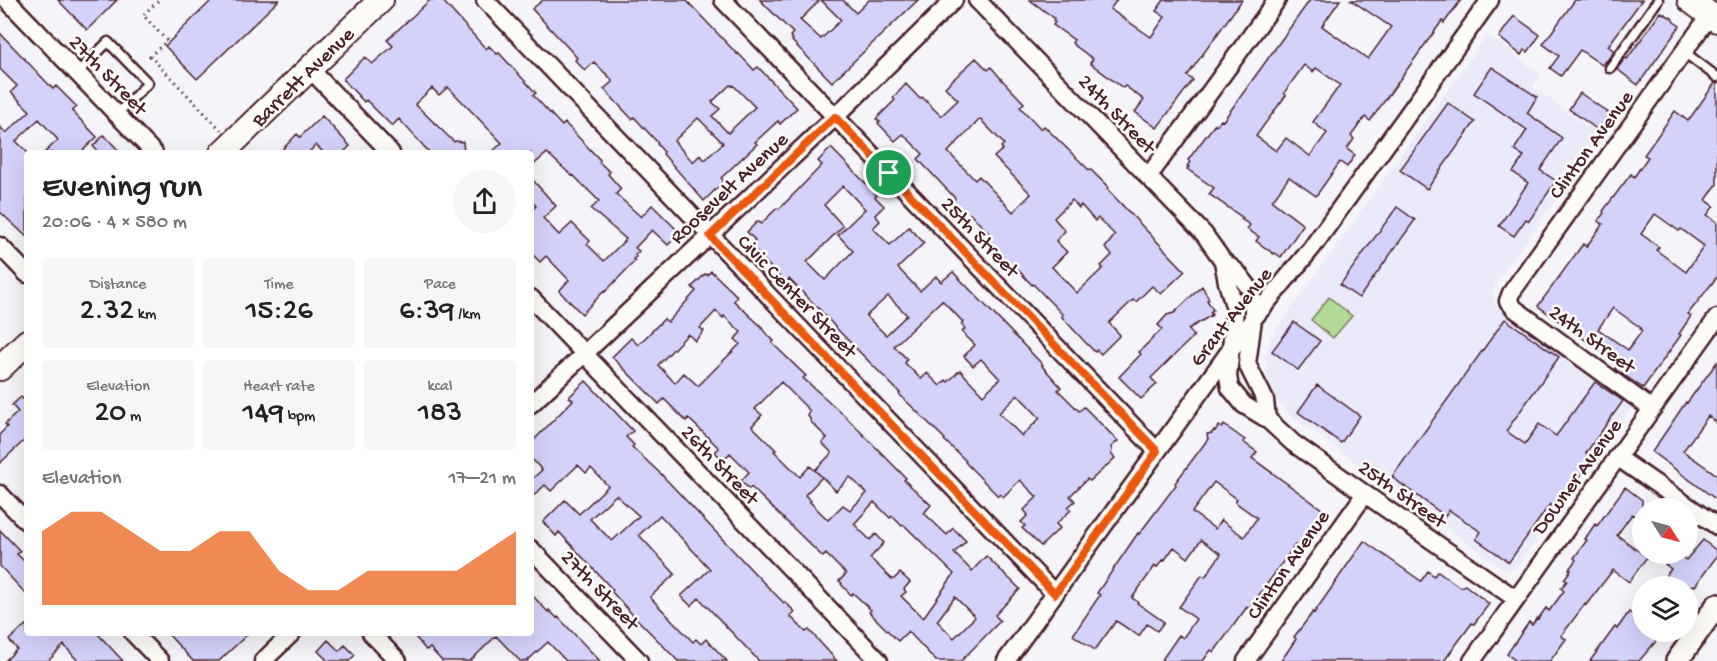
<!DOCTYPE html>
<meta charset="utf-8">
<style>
:root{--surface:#fff;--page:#f6f6f6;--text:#222;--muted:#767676;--accent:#ea580c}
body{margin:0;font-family:"Gochi Hand",sans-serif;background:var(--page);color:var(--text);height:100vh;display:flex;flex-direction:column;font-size:22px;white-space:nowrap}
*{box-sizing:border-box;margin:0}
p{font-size:20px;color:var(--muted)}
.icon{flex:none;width:33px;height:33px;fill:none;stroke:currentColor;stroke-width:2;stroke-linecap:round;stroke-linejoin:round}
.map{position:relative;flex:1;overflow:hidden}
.drawer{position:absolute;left:24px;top:150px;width:510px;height:486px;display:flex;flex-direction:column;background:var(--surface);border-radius:6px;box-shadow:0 6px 24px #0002}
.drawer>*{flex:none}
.needle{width:39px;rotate:126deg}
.fabs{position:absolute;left:1632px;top:498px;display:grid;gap:12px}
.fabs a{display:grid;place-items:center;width:66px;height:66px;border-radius:50%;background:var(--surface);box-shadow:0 6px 24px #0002;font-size:30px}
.pin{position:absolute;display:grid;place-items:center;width:51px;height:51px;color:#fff;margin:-26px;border:3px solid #fff;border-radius:50%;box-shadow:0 2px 6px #0007}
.round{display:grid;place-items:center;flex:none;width:63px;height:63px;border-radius:32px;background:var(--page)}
.overview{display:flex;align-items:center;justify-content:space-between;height:102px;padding:0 18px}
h1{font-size:33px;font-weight:600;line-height:45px}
.stats{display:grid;grid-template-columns:repeat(3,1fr);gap:9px;height:102px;padding:6px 18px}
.stats div{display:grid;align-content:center;border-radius:6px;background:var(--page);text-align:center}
.stats b{font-size:30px;font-weight:600}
.stats small{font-size:16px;font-weight:400}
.stats p{font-size:16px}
.chart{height:168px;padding:12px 18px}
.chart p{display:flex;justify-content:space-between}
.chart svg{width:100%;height:108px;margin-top:6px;fill:var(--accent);opacity:.7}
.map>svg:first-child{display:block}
.built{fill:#ebeaf9}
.green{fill:#b3db97;stroke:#7e7d61;stroke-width:1.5}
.building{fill:#d4d2fb;stroke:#4a1f2b;stroke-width:1.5;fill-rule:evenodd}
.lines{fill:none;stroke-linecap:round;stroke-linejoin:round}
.service-casing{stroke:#4a1f2b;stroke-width:13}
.minor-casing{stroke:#4a1f2b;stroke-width:21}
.tertiary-casing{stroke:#4a1f2b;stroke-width:26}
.secondary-casing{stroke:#4a1f2b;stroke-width:28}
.path{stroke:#4a1f2b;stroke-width:3;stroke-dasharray:1.5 4.5;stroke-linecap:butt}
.service{stroke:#fdfcf7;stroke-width:8}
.minor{stroke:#fdfcf7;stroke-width:16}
.tertiary{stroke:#fdfcf7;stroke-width:21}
.secondary{stroke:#fdfcf7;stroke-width:24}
.route-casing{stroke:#fff;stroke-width:12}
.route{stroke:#ea580c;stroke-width:8}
.labels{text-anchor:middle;stroke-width:5;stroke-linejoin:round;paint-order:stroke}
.street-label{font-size:21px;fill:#4a1f2b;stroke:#fdfcf7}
</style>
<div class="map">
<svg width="1717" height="661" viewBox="0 0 1717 661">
<rect width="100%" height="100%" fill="#f5f4f8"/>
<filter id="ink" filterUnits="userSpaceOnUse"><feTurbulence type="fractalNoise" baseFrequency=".0167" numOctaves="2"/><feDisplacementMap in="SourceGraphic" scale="12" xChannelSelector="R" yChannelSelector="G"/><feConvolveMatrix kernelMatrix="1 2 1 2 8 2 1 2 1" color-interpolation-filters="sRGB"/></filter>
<g filter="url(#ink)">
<path class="built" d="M1487 35 1541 75 1533 87 1602 136 1495 284 1493 295 1496 306 1632 407 1515 569 1506 571 1286 412 1273 395 1267 377V354L1270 338Z"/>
<path class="green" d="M1329 297 1352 316 1333 338 1311 320Z"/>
<path class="building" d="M58 0H117L87 30Z
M212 0H279L197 79 165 46Z
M430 0H442L486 49 489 46 497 54 499 53 536 93 533 95 547 110 562 126 565 123 600 160 599 162 610 172 608 174 621 189 616 194 641 217 652 205 680 233 668 245 652 230 635 248 639 251 635 255 636 257 633 259 635 261 605 292 604 291 582 314 559 291 569 280 546 256 540 262 531 253V206L534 208 536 206 531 201V178L556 206 543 218 559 235 572 223 590 241 587 244 604 261 626 239 591 209 599 201 573 175 572 176 547 153 531 167V153H491L502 143 448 87 439 95 432 88 415 104 454 142 455 141 463 142 464 153H430L399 119 392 126 366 100 364 102 343 79 365 57 372 64 393 46 387 40Z
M543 0H686L737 54 738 53 754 70 758 67 797 108 780 124 778 121 755 142 757 144 721 178 724 181 704 201 663 154 664 152 657 144 658 143 634 117 632 119 604 89 612 82 611 79 594 62 585 71 575 60 577 58 572 52 532 9ZM730 85 732 86 733 85 755 107 728 133 712 116 720 109 712 102ZM698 118 723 143 705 160 700 155 693 162 674 141Z
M760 0H820L800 20 821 39 841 20 821 0H843L856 13 869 0H918L832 82 792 41 793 40 790 36 793 33Z
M1030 0H1117L1110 9 1151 37 1165 17 1156 11 1164 0H1242L1187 76 1193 80 1157 128 1135 112 1144 100 1125 86 1123 88 1090 63 1093 59 1074 45 1072 43 1074 40 1053 25 1055 22 1053 20 1054 18Z
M1310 0H1340L1322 26 1368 59 1391 27 1351 0H1461L1444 23 1442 21 1370 121 1365 117 1351 136 1354 139 1347 149 1355 155 1347 167 1340 162 1316 196 1289 177 1272 201 1303 225 1281 257 1275 253 1274 254 1256 241 1259 237 1247 229 1250 225 1241 219 1243 218 1209 194 1214 188 1187 169 1189 167 1187 166 1190 162 1188 160 1215 124 1217 125 1221 120 1223 121ZM1304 65 1313 72 1316 68 1340 85 1313 122 1327 133 1310 156 1286 138 1276 151 1256 136 1286 95 1284 93Z
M1575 0H1642L1608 46 1614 51 1606 62 1605 61 1602 65 1580 50 1561 76 1550 68 1559 56 1543 44Z
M1661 12 1672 18 1674 22 1680 26 1638 85 1617 69 1625 58 1627 59Z
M1514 16 1540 35 1528 52 1524 50 1521 55 1499 37Z
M0 33 53 89 56 86 77 107 72 111 97 137 80 153H44L58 140 39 119 16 141 27 152V237L0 212V127L6 133 30 111 11 92 17 86 0 69Z
M976 58 988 70 991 67 1004 82 1024 103 1020 107 1041 129 1044 126 1089 170 1090 169 1108 187 1107 189 1185 271 1161 294 1152 286 1136 302 1133 300 1109 323 1120 335 1101 354 1097 350 1095 352 1085 342 1061 316 1063 315 1033 284 1032 285 1018 270 1016 271 1004 259 987 239 991 235 970 214 967 217 951 203 955 198 918 159 923 154 903 134 895 141 878 123 880 122 876 119 895 100 893 98 906 84 920 99 922 97 941 116 958 100 945 87ZM980 119 1004 144 1001 147 1003 149 994 157 1031 194 1013 212 979 176 975 180 948 152ZM1072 200 1079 208 1081 205 1095 221 1098 218 1115 235 1105 248 1112 255 1101 266 1103 268 1077 293 1052 267 1067 252 1056 241 1065 231 1054 218Z
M1492 67 1537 97 1527 113 1562 138 1540 170 1556 181 1529 221 1526 219 1514 236 1499 226 1528 183 1513 172 1524 156 1514 150 1527 130 1474 93Z
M1715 83H1717V184L1706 200 1714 206 1707 215 1717 222V277L1688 314 1691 316 1679 334 1681 335 1643 388 1615 369 1619 364 1538 306 1583 244 1586 247 1603 224 1598 221 1604 213 1603 211 1631 174 1634 177 1648 157 1644 155 1675 111 1688 121ZM1655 214 1679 231 1681 229 1704 246 1686 272 1656 250 1659 247 1641 234ZM1613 308 1641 328 1640 329 1642 331 1628 350 1598 329Z
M1580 93 1610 114 1598 130 1569 109Z
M1448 103 1475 122 1427 189 1400 170Z
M322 116 350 146 343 153H324L316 145 308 153H279L297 134 300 137Z
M104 135 121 153H99L93 146Z
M831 148 877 195 875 197 884 206 875 215 880 221 873 228 890 245 909 227 924 243 898 268 920 291 936 276 941 282 953 272 1043 365 1042 366 1061 387 1058 390 1079 411 1084 407 1118 441 1111 447 1112 450 1111 454 1115 458 1090 481 1087 479 1070 496 1075 501 1068 507 1071 510 1056 524 1060 528 1041 546 1022 528 1025 526 1021 522 1028 515 1024 510 1037 497 1020 480 1003 497 1000 494 998 496 965 462 966 461 944 440 945 439 899 394 900 393 836 328 823 313 789 279 785 283 750 245 755 240 747 232 758 221 761 224 777 208 779 209 794 194 822 165 818 161ZM843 186 865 209 838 235 853 251 825 280 807 262 843 226 824 205ZM888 296 907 315 886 335 866 316ZM942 300 963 322 961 324 965 329 962 332 975 345 964 356 973 366 981 359 1000 379 983 395 960 370 948 382 946 380 940 386 927 373 921 379 905 363 907 359 894 346ZM1018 395 1040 418 1022 436 999 413Z
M1397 207 1415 220 1359 298 1340 285Z
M711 271 737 296 734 301 763 328 762 329 774 341 772 343 806 376 803 378 845 416 906 478 904 480 931 505 924 513 947 535 953 528 966 541 954 553 972 571 986 556 1020 589 995 615 1000 621 961 661H936L908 631 898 641 869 612 871 610 853 593 851 595 841 584 842 583 839 581 846 574 826 554 823 557 751 487 749 489 741 481 749 472 730 453 723 460 715 452 719 448 688 418 686 421 664 399 659 404 612 357 631 338 638 345 664 319 668 322 696 291 692 287 705 274 707 275ZM716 311 723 318 724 316 741 332 735 339 740 344 698 386 684 373 675 383 658 365 688 334 695 341 704 331 700 328ZM781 382 810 411 807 415 811 420 810 421 827 438 822 443 832 453 815 470 836 491 850 477 867 493 850 510 843 505 828 520 810 502 811 501 805 495 822 477 810 466 800 477 774 451 776 450 752 426 762 415 755 409ZM874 502 890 518 892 516 902 526 904 525 954 574 923 618 901 596 906 592 904 589 910 582 900 573 894 579H892L870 558 884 543 876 534 870 540 854 524ZM955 597 975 617 954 638 937 621Z
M1202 286 1209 299 1207 300 1213 310 1210 312 1212 315 1188 329 1194 336 1151 378 1157 384 1141 399 1119 377 1141 354 1139 352 1162 329 1158 325 1167 315 1174 313Z
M1505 319 1559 357 1506 431 1525 444 1539 424 1556 436 1595 382 1623 401 1586 453 1593 457 1556 509 1550 504 1509 562 1476 539 1481 532 1449 510 1445 516 1392 477Z
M1294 322 1320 341 1298 370 1272 351Z
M1717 362V423L1708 416 1683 451 1717 475V500L1652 452 1686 402 1687 403Z
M586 381 633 431 626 437 634 445 632 447 661 474 762 581 784 603 785 602 795 612 790 616 806 632 809 630 837 661H759L699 598 691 606 681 596 710 569 660 515 639 535 675 574 650 597 693 642 696 639 701 644 706 639 727 661H678L631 613 611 591 613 590 559 532 556 536 543 522 565 500 579 514 608 486 591 468 586 473 578 465 551 491 545 485 531 498V480L542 470 531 458V443L573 400 569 397ZM616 495 639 516 612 541 590 519Z
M1317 385 1360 416 1341 443 1298 412Z
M21 397 27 403V438L0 463V434L7 427 5 424 18 412 12 405Z
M1224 425 1245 440 1243 442 1257 452 1252 458 1323 510 1321 513 1323 515 1299 548 1295 545 1249 609 1247 607 1214 652 1211 650 1203 661H1161L1179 635 1183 638 1196 619 1179 607 1202 575 1205 577 1221 554 1201 540 1188 558 1174 547 1164 561 1163 560 1157 567 1155 566 1132 598 1138 602 1137 603 1164 622 1157 631 1147 624 1139 636 1116 621 1095 650 1073 635 1100 595 1097 593 1138 533 1139 534 1176 485 1175 483 1208 439 1207 434 1212 433 1214 430 1215 431 1219 426 1222 428ZM1214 482 1237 499 1235 502 1257 518 1244 537 1221 520 1215 529 1192 512Z
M1625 487 1642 500V522L1632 514 1617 535 1647 557 1629 582 1613 570 1586 605 1585 604 1561 636 1566 639 1550 661H1516L1507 654 1529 622 1532 625 1537 618 1538 619 1546 608 1549 611 1564 591 1561 588 1567 581 1564 579 1571 570 1569 569 1576 560 1574 558 1587 540 1585 539 1595 524 1597 526Z
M0 530 20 551 17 554 27 564V595L0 566Z
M1703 540 1717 551V556L1695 586 1693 585 1692 586H1658L1671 569 1665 564 1672 554H1678L1686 560Z
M1364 541 1421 581 1428 571 1434 576 1438 571 1460 587 1465 585 1489 604 1474 624 1472 623 1444 661H1281L1296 639 1294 637 1313 612 1314 613Z
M531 594 548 612 549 610 557 618 558 617 600 661H566L548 642 527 661H520L496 636 470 661H442L430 648 426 650 412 633H531Z
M1629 612 1642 621V632H1664L1639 661H1590L1615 627 1617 629Z
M27 624V633H97L123 661H78L64 645 48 661H5L17 649 9 640Z
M167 633H249L219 661H193Z
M328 640 339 651 345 645 355 655 349 661H328L318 651Z"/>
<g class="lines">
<defs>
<path id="service" d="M1684 52 1717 77
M1610 68 1658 0
M77 73 108 42 148 83 117 114"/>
<path id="minor" d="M7 0 154 153
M485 0 1055 594
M723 0 1157 451
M977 0 1204 234 1223 261 1237 272 1250 289 1253 300V319L1247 364 1265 400 1267 419
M309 68 391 153
M1148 177 1277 0
M0 246 27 274
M1223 261 1227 282 1235 309 1228 376 1230 388 1244 405 1267 419 1293 443 1365 494 1516 599
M531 298 879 661
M531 404 835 117 954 0
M1652 409 1515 309 1508 301 1511 293 1710 15
M1617 457 1717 526
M0 494 27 522
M531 549 639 661
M133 633 160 661
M371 633 398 661
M263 661 292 633
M1006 661 1200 392 1253 319 1311 249 1490 0
M1246 661 1365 494
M1472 661 1717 318"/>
<path id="tertiary" d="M1677 661 1717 605"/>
<path id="secondary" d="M1690 0 1717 20
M222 153 381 0
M0 368 27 342"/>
</defs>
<use href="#service" class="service-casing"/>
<use href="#minor" class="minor-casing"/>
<use href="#tertiary" class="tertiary-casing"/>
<use href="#secondary" class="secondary-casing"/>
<path class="path" d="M158 1 143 15 167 41 150 56 221 130"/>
<use href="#service" class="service"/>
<use href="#minor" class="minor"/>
<use href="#tertiary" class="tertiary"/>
<use href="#secondary" class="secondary"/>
</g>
</g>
<g class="lines" filter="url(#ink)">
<defs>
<path id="route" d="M835 117 1157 451 1055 594 710 236Z"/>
</defs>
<use href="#route" class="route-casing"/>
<use href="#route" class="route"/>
</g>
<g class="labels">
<g class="street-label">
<text transform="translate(109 74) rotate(46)" y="7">27th Street</text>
<text transform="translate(302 76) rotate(-44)" y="7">Barrett Avenue</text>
<text transform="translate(1118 113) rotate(46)" y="7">24th Street</text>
<text transform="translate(1590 144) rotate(-54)" y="7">Clinton Avenue</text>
<text transform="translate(728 187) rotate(-43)" y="7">Roosevelt Avenue</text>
<text transform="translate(981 236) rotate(46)" y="7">25th Street</text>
<text transform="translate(798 295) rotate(46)" y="7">Civic Center Street</text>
<text transform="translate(1230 316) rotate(-52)" y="7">Grant Avenue</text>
<text transform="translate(1593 338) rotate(36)" y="7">24th Street</text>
<text transform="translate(721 464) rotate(46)" y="7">26th Street</text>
<text transform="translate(1576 476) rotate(-54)" y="7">Downer Avenue</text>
<text transform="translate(1403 493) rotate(35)" y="7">25th Street</text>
<text transform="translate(1287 564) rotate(-55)" y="7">Clinton Avenue</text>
<text transform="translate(601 589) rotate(46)" y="7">27th Street</text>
</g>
</g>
</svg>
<div class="fabs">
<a><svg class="needle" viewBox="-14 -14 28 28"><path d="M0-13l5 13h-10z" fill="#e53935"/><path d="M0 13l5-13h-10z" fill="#767676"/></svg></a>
<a><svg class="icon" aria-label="layers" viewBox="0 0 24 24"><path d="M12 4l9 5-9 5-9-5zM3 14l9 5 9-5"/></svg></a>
</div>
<div class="pin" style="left:889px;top:173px;background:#1e9e55"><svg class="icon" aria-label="arrive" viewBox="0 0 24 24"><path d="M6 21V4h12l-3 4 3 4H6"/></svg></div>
<section class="drawer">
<div class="overview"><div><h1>Evening run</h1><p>20:06 · 4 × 580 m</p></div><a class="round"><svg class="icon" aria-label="share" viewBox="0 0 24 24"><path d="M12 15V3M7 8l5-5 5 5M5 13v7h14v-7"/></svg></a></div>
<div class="stats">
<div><p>Distance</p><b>2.32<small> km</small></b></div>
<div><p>Time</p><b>15:26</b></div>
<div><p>Pace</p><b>6:39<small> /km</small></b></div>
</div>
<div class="stats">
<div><p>Elevation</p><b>20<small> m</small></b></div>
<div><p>Heart rate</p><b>149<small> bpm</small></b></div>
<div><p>kcal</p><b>183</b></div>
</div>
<div class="chart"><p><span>Elevation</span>17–21 m</p>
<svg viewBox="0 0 160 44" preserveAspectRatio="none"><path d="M0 44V14L10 6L20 6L30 14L40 22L50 22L60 14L70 14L80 30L90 38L100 38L110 30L120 30L130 30L140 30L150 22L160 14V44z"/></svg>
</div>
</section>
</div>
